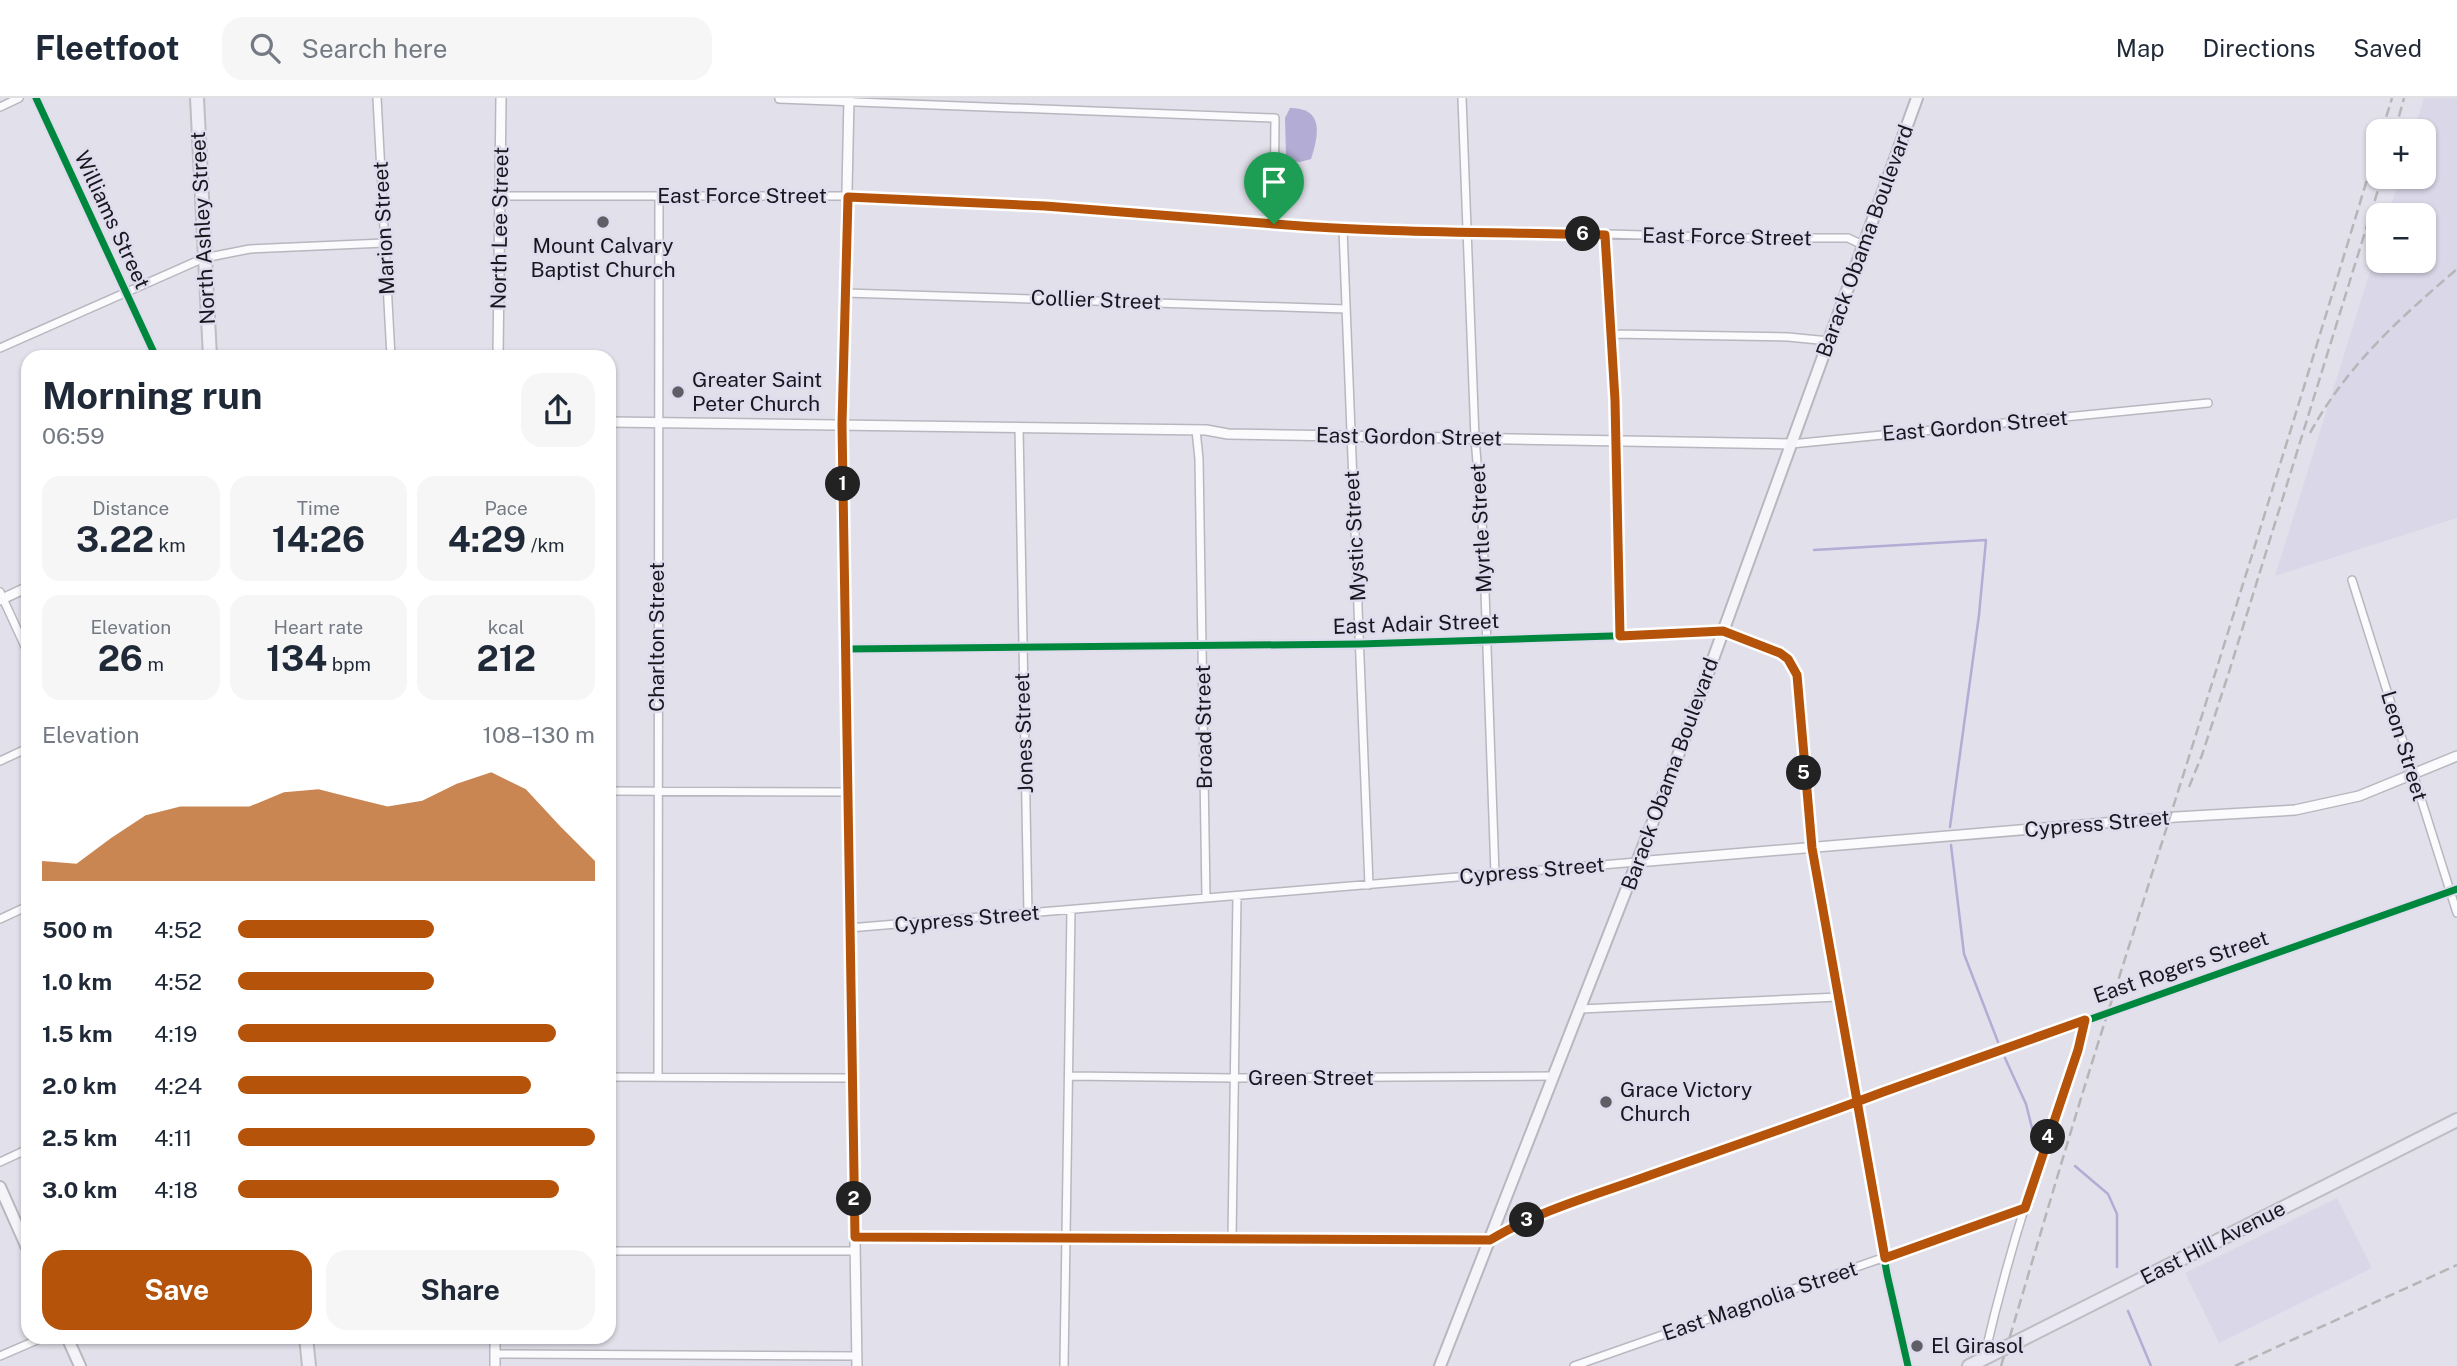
<!DOCTYPE html>
<meta charset="utf-8">
<style>
:root{--surface:#fff;--page:#f6f6f7;--text:#1f2937;--muted:#747a83;--line:#e0e1e3;--accent:#b45309}
body{margin:0;font-family:"Public Sans",sans-serif;background:var(--page);color:var(--text);height:100vh;display:flex;flex-direction:column;font-size:26px;white-space:nowrap}
*{box-sizing:border-box;margin:0}
p{font-size:23px;color:var(--muted)}
.icon{flex:none;width:38px;height:38px;fill:none;stroke:currentColor;stroke-width:2;stroke-linecap:round;stroke-linejoin:round}
.map{position:relative;flex:1;overflow:hidden}
.panel{position:absolute;left:21px;top:252px;width:595px;height:994px;display:flex;flex-direction:column;background:var(--surface);border-radius:21px;box-shadow:0 2px 5px #0004}
.panel>*{flex:none}
.fabs{position:absolute;left:2366px;top:21px;display:grid;gap:14px}
.fabs a{display:grid;place-items:center;width:70px;height:70px;border-radius:14px;background:var(--surface);box-shadow:0 2px 5px #0004;font-size:35px}
.pin{position:absolute;display:grid;place-items:center;width:60px;height:60px;color:#fff;margin:-72px -30px;border-radius:50% 50% 50% 0;rotate:-45deg;box-shadow:0 0 7px #0007}
.pin .icon{rotate:45deg}
.km{position:absolute;width:35px;height:35px;margin:-18px;border-radius:50%;background:#222;color:#fff;font-size:19px;line-height:35px;text-align:center}
.round{display:grid;place-items:center;flex:none;width:74px;height:74px;border-radius:21px;background:var(--page)}
.overview{display:flex;align-items:center;justify-content:space-between;height:119px;padding:0 21px}
h1{font-size:38px;font-weight:700;line-height:52px}
.figures{display:grid;grid-template-columns:repeat(3,1fr);gap:10px;height:119px;padding:7px 21px}
.figures div{display:grid;align-content:center;border-radius:18px;background:var(--page);text-align:center}
.figures b{font-size:35px;font-weight:700}
.figures small{font-size:19px;font-weight:400}
.figures p{font-size:19px}
.chart{height:196px;padding:14px 21px}
.chart p{display:flex;justify-content:space-between}
.chart svg{width:100%;height:126px;margin-top:7px;fill:var(--accent);opacity:.7}
.primary-button{display:flex;gap:14px;margin-top:auto;padding:14px 21px}
.primary-button a{flex:1;height:80px;border-radius:21px;background:var(--accent);color:#fff;font-size:28px;font-weight:700;line-height:80px;text-align:center}
.primary-button a+a{background:var(--page);color:var(--text)}
ul{padding:0 21px;list-style:none;font-size:23px}
li{display:grid;grid-template-columns:112px 84px 1fr;align-items:center;height:52px}
li i{height:18px;border-radius:9px;background:var(--accent)}
header{display:flex;align-items:center;gap:42px;box-sizing:border-box;height:98px;padding:0 35px;background:var(--surface);border-bottom:2px solid var(--line)}
header strong{font-size:33px}
nav{display:flex;gap:38px;margin-inline-start:auto;font-size:24px}
.search{width:490px;height:63px;background:var(--page);display:flex;align-items:center;gap:18px;box-sizing:border-box;padding:0 24px;border-radius:21px;color:var(--muted);font-size:26px}
.map>svg:first-child{display:block}
.built{fill:#dad7e9}
.water{fill:#b3acd4}
.lines{fill:none;stroke-linecap:round;stroke-linejoin:round}
.stream{stroke:#b3acd4;stroke-width:2.5}
.minor-casing{stroke:#b8b7bf;stroke-width:10}
.tertiary-casing{stroke:#b8b7bf;stroke-width:12}
.secondary-casing{stroke:#b8b7bf;stroke-width:14}
.primary-casing{stroke:#bebdc2;stroke-width:16}
.trunk-casing{stroke:#bebdc2;stroke-width:16}
.minor{stroke:#fbfafc;stroke-width:7}
.tertiary{stroke:#fbfafc;stroke-width:9}
.secondary{stroke:#f5f4f8;stroke-width:10}
.primary{stroke:#efedf5;stroke-width:12}
.trunk{stroke:#eae8f3;stroke-width:12}
.rail{stroke:#b6b5b8;stroke-width:2.5;stroke-dasharray:10 5;stroke-linecap:butt}
.cycleway-casing{stroke:#dfdcee;stroke-width:11}
.cycleway{stroke:#00873e;stroke-width:7}
.route-casing{stroke:#fff;stroke-width:14}
.route{stroke:#b45309;stroke-width:9}
.poi-dot{fill:#5f5d65;stroke:#dfdcee;stroke-width:2.5}
.labels{text-anchor:middle;stroke-width:5;stroke-linejoin:round;paint-order:stroke}
.street-label{font-size:21px;fill:#18171e;stroke:#dfdcee}
.poi-label{font-size:21px;fill:#18171e;stroke:#dfdcee;text-anchor:start}
</style>
<header>
<strong>Fleetfoot</strong>
<div class="search"><svg class="icon" aria-label="search" viewBox="0 0 24 24"><circle cx="10" cy="10" r="6"/><path d="M15 15l6 6"/></svg>Search here</div>
<nav><a>Map</a><a>Directions</a><a>Saved</a></nav>
</header>
<div class="map">
<svg width="2457" height="1268" viewBox="0 0 2457 1268">
<rect width="100%" height="100%" fill="#e2e0ea"/>
<path class="built" d="M2424 0H2457V420L2275 478 2378 148V163H2424V117H2388L2400 79H2424V33H2414Z
M2337 1100 2372 1170 2219 1245 2185 1175Z"/>
<path class="water" d="M1290 10C1324 10 1319 36 1311 61L1300 64 1290 63 1286 59 1285 20Z"/>
<g class="lines">
<path class="stream" d="M1814 452 1986 442 1979 517 1950 729
M1951 747 1964 856 1998 944
M2005 960 2026 1006 2035 1042
M2075 1068 2108 1096 2117 1116V1169
M2128 1213 2151 1268"/>
<defs>
<path id="minor" d="M36 0 156 259
M377 0 391 259
M1462 0 1475 340 1483 437 1495 776
M779 1 1275 20 1274 126
M0 9 19 0
M500 98H848L1045 108 1386 134 1504 133 1744 140H1848L1863 147
M1343 132 1369 787
M1605 137C1620 270 1613 404 1620 538
M846 195 1346 211
M1611 236 1788 239 1829 243
M0 250 204 160 250 151 384 145
M1019 329 1028 816
M1196 332 1199 361 1206 800
M1791 346 2208 305
M2352 482 2457 815
M0 494 28 555
M846 551 1360 546 1706 535 1723 533 1780 555 1788 561 1797 577 1812 750 1887 1176 1908 1268
M0 663 28 650
M609 693 848 694
M0 821 28 808
M849 830 1637 764
M1581 911 1838 899
M1069 978 1234 980 1554 978
M609 979 852 980
M658 979 659 98
M0 1064 28 1051
M855 1139 1490 1142 1510 1130 1578 1103 2457 791
M1232 1141 1237 798
M609 1153H855
M495 1256 857 1258
M0 1258 44 1239
M1984 1260C1996 1208 2010 1156 2026 1105 2046 1045 2070 984 2085 922
M1064 1268 1071 812
M1574 1268 2025 1110"/>
<path id="tertiary" d="M849 0 842 326 857 1268
M498 259 501 0
M609 324 1206 332 1228 336 1791 346
M0 502 28 489
M1637 764 2176 719 2295 712 2359 698 2457 658
M495 1239V1268"/>
<path id="secondary" d="M0 1089 28 1152
M67 1239 80 1268
M1440 1268 1668 685 1917 0"/>
<path id="primary" d="M197 0 210 259
M306 1239 309 1268"/>
<path id="trunk" d="M1969 1268 2457 1022"/>
</defs>
<use href="#minor" class="minor-casing"/>
<use href="#tertiary" class="tertiary-casing"/>
<use href="#secondary" class="secondary-casing"/>
<use href="#primary" class="primary-casing"/>
<use href="#trunk" class="trunk-casing"/>
<use href="#minor" class="minor"/>
<use href="#tertiary" class="tertiary"/>
<use href="#secondary" class="secondary"/>
<use href="#primary" class="primary"/>
<use href="#trunk" class="trunk"/>
<path class="rail" d="M2382 33 2392 0
M2395 33 2404 0
M2310 335C2348 266 2399 221 2457 171
M2189 689 2202 657 2229 574 2382 79
M2001 1268C2037 1149 2071 1029 2109 911 2201 623 2291 334 2378 45
M2235 1268 2457 1167"/>
<defs>
<path id="cycleway" d="M36 0 156 259
M846 551 1360 546 1706 535 1723 533 1780 555 1788 561 1797 577 1812 750 1887 1176 1908 1268
M855 1139 1490 1142 1510 1130 1578 1103 2457 791"/>
</defs>
<use href="#cycleway" class="cycleway-casing"/>
<use href="#cycleway" class="cycleway"/>
</g>
<g class="lines">
<defs>
<path id="route" d="M1274 126 1045 108 848 99 842 326 855 1139 1490 1142C1538 1113 1592 1098 1645 1079 1724 1051 1804 1024 1883 994L2085 922 2078 952 2025 1110 1885 1160 1812 750 1797 577 1788 561 1780 555 1723 533 1620 538 1615 302 1605 137C1495 134 1384 135 1274 126"/>
</defs>
<use href="#route" class="route-casing"/>
<use href="#route" class="route"/>
</g>
<g class="poi-dot">
<circle cx="603" cy="124" r="7"/>
<circle cx="678" cy="294" r="7"/>
<circle cx="1606" cy="1004" r="7"/>
<circle cx="1917" cy="1248" r="7"/>
</g>
<g class="labels">
<g class="street-label">
<text x="742" y="105">East Force Street</text>
<text transform="translate(112 122) rotate(65)" y="7">Williams Street</text>
<text transform="translate(203 130) rotate(-93)" y="7">North Ashley Street</text>
<text transform="translate(384 130) rotate(-93)" y="7">Marion Street</text>
<text transform="translate(500 130) rotate(-89)" y="7">North Lee Street</text>
<text transform="translate(1727 139) rotate(1)" y="7">East Force Street</text>
<text transform="translate(1865 143) rotate(-70)" y="7">Barack Obama Boulevard</text>
<text transform="translate(1096 202) rotate(2)" y="7">Collier Street</text>
<text transform="translate(1975 328) rotate(-5)" y="7">East Gordon Street</text>
<text transform="translate(1409 339) rotate(1)" y="7">East Gordon Street</text>
<text transform="translate(1481 430) rotate(-93)" y="7">Myrtle Street</text>
<text transform="translate(1355 438) rotate(-93)" y="7">Mystic Street</text>
<text transform="translate(1416 526) rotate(-2)" y="7">East Adair Street</text>
<text transform="translate(657 539) rotate(-90)" y="7">Charlton Street</text>
<text transform="translate(1204 629) rotate(-91)" y="7">Broad Street</text>
<text transform="translate(1024 635) rotate(-92)" y="7">Jones Street</text>
<text transform="translate(2404 648) rotate(73)" y="7">Leon Street</text>
<text transform="translate(1670 676) rotate(-70)" y="7">Barack Obama Boulevard</text>
<text transform="translate(2097 726) rotate(-5)" y="7">Cypress Street</text>
<text transform="translate(1532 773) rotate(-5)" y="7">Cypress Street</text>
<text transform="translate(967 821) rotate(-5)" y="7">Cypress Street</text>
<text transform="translate(2181 869) rotate(-19)" y="7">East Rogers Street</text>
<text x="1311" y="987">Green Street</text>
<text transform="translate(2213 1145) rotate(-27)" y="7">East Hill Avenue</text>
<text transform="translate(1760 1203) rotate(-19)" y="7">East Magnolia Street</text>
</g>
<g class="poi-label">
<text x="603" y="155" text-anchor="middle">Mount Calvary<tspan x="603" dy="24">Baptist Church</tspan></text>
<text x="692" y="289">Greater Saint<tspan x="692" dy="24">Peter Church</tspan></text>
<text x="1620" y="999">Grace Victory<tspan x="1620" dy="24">Church</tspan></text>
<text x="1931" y="1255">El Girasol</text>
</g>
</g>
</svg>
<div class="fabs">
<a>+</a>
<a>−</a>
</div>
<div class="pin" style="left:1274px;top:126px;background:#1e9e55"><svg class="icon" aria-label="arrive" viewBox="0 0 24 24"><path d="M6 21V4h12l-3 4 3 4H6"/></svg></div>
<b class="km" style="left:843px;top:386px">1</b>
<b class="km" style="left:854px;top:1101px">2</b>
<b class="km" style="left:1527px;top:1122px">3</b>
<b class="km" style="left:2048px;top:1039px">4</b>
<b class="km" style="left:1804px;top:675px">5</b>
<b class="km" style="left:1583px;top:136px">6</b>
<section class="panel">
<div class="overview"><div><h1>Morning run</h1><p>06:59</p></div><a class="round"><svg class="icon" aria-label="share" viewBox="0 0 24 24"><path d="M12 15V3M7 8l5-5 5 5M5 13v7h14v-7"/></svg></a></div>
<div class="figures">
<div><p>Distance</p><b>3.22<small> km</small></b></div>
<div><p>Time</p><b>14:26</b></div>
<div><p>Pace</p><b>4:29<small> /km</small></b></div>
</div>
<div class="figures">
<div><p>Elevation</p><b>26<small> m</small></b></div>
<div><p>Heart rate</p><b>134<small> bpm</small></b></div>
<div><p>kcal</p><b>212</b></div>
</div>
<div class="chart"><p><span>Elevation</span>108–130 m</p>
<svg viewBox="0 0 160 44" preserveAspectRatio="none"><path d="M0 44V37L10 38L20 29L30 21L40 18L50 18L60 18L70 13L80 12L90 15L100 18L110 16L120 10L130 6L140 12L150 25L160 37V44z"/></svg>
</div>
<ul>
<li><b>500 m</b>4:52<i style="width:55%"></i></li>
<li><b>1.0 km</b>4:52<i style="width:55%"></i></li>
<li><b>1.5 km</b>4:19<i style="width:89%"></i></li>
<li><b>2.0 km</b>4:24<i style="width:82%"></i></li>
<li><b>2.5 km</b>4:11<i style="width:100%"></i></li>
<li><b>3.0 km</b>4:18<i style="width:90%"></i></li>
</ul>
<div class="primary-button"><a>Save</a><a>Share</a></div>
</section>
</div>
